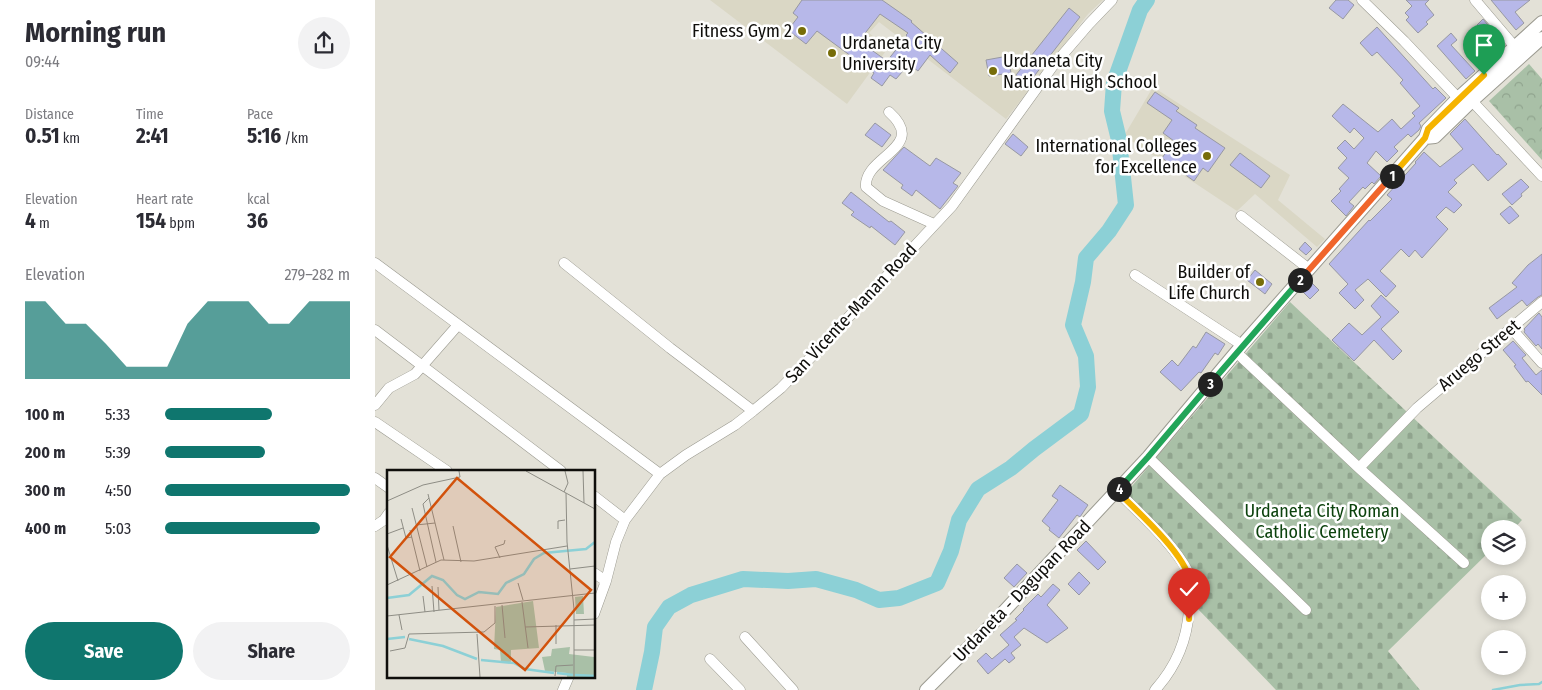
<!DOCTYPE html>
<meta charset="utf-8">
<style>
:root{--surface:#fff;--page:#f2f2f3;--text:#2b2b33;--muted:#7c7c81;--accent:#0f766e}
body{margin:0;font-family:"Fira Sans Condensed",sans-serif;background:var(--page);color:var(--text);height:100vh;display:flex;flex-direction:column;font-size:19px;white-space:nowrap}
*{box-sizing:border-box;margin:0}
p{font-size:16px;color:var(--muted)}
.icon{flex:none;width:28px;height:28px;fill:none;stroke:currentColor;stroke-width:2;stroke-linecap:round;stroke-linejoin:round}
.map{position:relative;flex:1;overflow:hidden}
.side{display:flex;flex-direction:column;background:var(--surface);width:375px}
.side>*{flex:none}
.fabs{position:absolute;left:1106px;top:520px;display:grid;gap:10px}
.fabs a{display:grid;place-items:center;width:45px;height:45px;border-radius:50%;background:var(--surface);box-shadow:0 2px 8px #0003;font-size:25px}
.pin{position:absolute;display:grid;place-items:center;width:42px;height:42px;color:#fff;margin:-51px -21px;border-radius:50% 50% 50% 0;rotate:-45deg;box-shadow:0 0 5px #0007}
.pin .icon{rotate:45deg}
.km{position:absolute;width:25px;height:25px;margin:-12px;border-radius:50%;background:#222;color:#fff;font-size:14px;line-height:25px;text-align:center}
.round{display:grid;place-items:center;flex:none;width:52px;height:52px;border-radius:26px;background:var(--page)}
.headline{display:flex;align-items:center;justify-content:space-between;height:85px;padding:0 25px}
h1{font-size:28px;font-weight:700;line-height:38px}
.metrics{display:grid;grid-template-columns:repeat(3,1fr);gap:8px;height:85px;padding:5px 25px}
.metrics div{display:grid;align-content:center}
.metrics b{font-size:21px;font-weight:700}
.metrics small{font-size:14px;font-weight:400}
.metrics p{font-size:14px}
.chart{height:140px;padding:10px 25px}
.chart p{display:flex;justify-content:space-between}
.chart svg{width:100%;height:90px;margin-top:5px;fill:var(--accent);opacity:.7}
.cta{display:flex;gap:10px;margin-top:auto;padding:10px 25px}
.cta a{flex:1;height:58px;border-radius:30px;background:var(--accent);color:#fff;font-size:20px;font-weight:700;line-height:58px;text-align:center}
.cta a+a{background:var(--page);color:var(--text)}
ul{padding:0 25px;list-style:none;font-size:16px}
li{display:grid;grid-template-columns:80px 60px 1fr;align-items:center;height:38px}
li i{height:12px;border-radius:6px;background:var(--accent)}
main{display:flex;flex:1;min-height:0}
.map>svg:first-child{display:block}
.built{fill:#dad7c5}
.cemetery{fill:url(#cemetery-stones)}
.park{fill:url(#park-crowns)}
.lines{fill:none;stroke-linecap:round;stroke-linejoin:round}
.stream{stroke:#8cd0d6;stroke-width:2.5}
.river{stroke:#8cd0d6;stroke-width:16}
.building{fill:#b7b8e9;stroke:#9798a2;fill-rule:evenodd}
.minor-casing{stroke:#9b9a90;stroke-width:11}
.major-casing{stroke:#9b9a90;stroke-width:14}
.minor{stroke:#fff;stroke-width:10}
.major{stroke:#fff;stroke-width:12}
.split-1-casing{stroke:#fff;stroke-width:10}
.split-2-casing{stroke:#fff;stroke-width:10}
.split-3-casing{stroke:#fff;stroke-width:10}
.split-4-casing{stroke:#fff;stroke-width:10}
.split-5-casing{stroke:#fff;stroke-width:10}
.split-1{stroke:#f5b400;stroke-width:6}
.split-2{stroke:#f0652b;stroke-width:6}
.split-3{stroke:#22a559;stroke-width:6}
.split-4{stroke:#22a559;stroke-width:6}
.split-5{stroke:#f5b400;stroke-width:6}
.poi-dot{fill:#776d09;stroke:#fff;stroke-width:2}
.labels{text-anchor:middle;stroke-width:5;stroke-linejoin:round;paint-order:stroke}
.poi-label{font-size:18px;fill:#0f0e0b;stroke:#fff;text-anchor:end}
.street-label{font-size:18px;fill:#0f0e0b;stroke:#fff}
.park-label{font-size:18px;fill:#0c420d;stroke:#fff}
.inset-river{fill:none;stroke:#8cd0d6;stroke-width:2.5}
.inset-road{fill:none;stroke:#8e8d85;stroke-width:1}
.view{fill:#d2520c;fill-opacity:0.15;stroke:#d2520c;stroke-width:2.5}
.inset-edge{fill:none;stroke:#0f0e0b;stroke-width:2.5}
</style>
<main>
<section class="side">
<div class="headline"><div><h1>Morning run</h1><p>09:44</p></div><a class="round"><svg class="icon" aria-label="share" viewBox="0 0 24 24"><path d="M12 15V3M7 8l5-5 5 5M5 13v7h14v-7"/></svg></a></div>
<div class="metrics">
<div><p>Distance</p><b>0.51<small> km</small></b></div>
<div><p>Time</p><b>2:41</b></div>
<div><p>Pace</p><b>5:16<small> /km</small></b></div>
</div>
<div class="metrics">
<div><p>Elevation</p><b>4<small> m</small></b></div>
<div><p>Heart rate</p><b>154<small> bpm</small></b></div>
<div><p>kcal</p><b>36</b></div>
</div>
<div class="chart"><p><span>Elevation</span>279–282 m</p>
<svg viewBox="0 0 160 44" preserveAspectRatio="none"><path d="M0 44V6L10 6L20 17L30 17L40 27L50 38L60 38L70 38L80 17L90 6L100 6L110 6L120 17L130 17L140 6L150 6L160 6V44z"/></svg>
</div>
<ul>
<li><b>100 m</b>5:33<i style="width:58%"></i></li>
<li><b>200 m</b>5:39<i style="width:54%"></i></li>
<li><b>300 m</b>4:50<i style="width:100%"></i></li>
<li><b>400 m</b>5:03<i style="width:84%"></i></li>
</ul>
<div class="cta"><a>Save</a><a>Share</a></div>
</section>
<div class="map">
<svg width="1167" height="690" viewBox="0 0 1167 690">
<defs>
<pattern id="cemetery-stones" width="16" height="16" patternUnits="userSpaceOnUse" patternTransform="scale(1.25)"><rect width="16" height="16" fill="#a9c0a7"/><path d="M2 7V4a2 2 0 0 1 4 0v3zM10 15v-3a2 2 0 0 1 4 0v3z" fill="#90a48e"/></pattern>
<pattern id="park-crowns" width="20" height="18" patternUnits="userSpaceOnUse" patternTransform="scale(1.25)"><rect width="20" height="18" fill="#a9c0a7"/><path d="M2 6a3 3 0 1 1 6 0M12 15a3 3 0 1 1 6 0" fill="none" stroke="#90a48e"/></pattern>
</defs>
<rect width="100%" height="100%" fill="#e3e1d7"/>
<path class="built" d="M335 0H728L713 14 631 119 504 22 494 33 513 48 472 104Z
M778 87 915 175 903 200 950 239 942 247 880 194 862 211 749 136Z"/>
<path class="cemetery" d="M915 302 1147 520 1138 529H1115V551L1013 651 1045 690H901L821 607C822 602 824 597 824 592 826 562 777 524 757 504L751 493Z"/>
<path class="park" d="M1154 64 1167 79V160L1114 101Z"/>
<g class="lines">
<path class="stream" d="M1118 690 1145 685 1164 684 1167 682"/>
<path class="river" d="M269 690 277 652 280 627 294 607 316 595 368 579 413 581 441 579 481 590 504 600 524 598 562 583 576 551 584 520 603 489 636 468 659 449 706 414 713 387 711 356 698 325 708 282 711 258 734 231 751 205 744 140 737 111 739 83 765 10 772 0"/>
</g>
<path class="building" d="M427 0H507L537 21 536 22 583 63 575 73 555 55 543 71 534 64 521 79 515 75 507 86 496 78 499 73 442 31 431 44 413 30 423 17 418 13ZM505 14 533 33 531 35 532 36 512 61 484 41Z
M961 0H973L979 5 968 19 954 8Z
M1031 0H1054L1050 4 1059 15 1051 22 1053 24 1043 33 1031 20 1034 17 1030 13 1037 6Z
M1116 0H1155L1140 12 1149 23 1141 30Z
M694 8 705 17 653 84 641 75Z
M1108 19 1128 43 1123 48 1102 25Z
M1002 27 1058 89 1060 87 1071 98 1044 123 1046 126 1044 130 1036 137 1033 134 1019 147 1023 151 1012 162 1001 151 992 163 1006 176 999 184 997 182 990 189 988 187 974 202 979 206 971 216 956 201 966 191 964 189 974 178 963 168 972 158 962 148 970 140 979 149 989 138 979 128 975 133 957 116 968 104 1003 132 1017 119 1026 129 1040 116 1037 113 1045 106 1025 83 1028 80 1002 52 997 56 985 43Z
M1076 33 1082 40 1076 45 1100 71 1091 79 1062 46Z
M633 56 636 73 614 76 611 60Z
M780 92 804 108 801 111 822 125 820 128 850 148 833 172 828 168 819 181 787 158 799 141 788 133 797 120 772 103Z
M1090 119 1122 155 1123 154 1132 164 1113 181 1098 164 1079 180 1082 183 1073 192 1087 205 1079 213 1071 207 1061 217 1073 229 1047 258 1040 250 1034 257 1026 249 1005 271 1021 286 1011 297 993 279 980 290 989 300 980 309 964 293 973 284 954 264 994 220 995 221 1017 199 1012 195 1041 163 1040 162 1049 152 1065 167 1088 149 1075 134Z
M500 123 516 135 507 147 490 135Z
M638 134 653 147 646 156 630 144Z
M529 147 555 166 561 158 586 173 578 183 583 186 565 209 541 190 537 196 526 188 528 185 508 170Z
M865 153 895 176 886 188 855 165Z
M1146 179 1154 187 1146 194 1147 196 1137 205 1127 194Z
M476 192 514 222 516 221 530 232 520 245 496 226 495 228 476 215 479 212 467 203Z
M1135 206 1144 216 1134 224 1125 214Z
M930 242 937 249 931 255 924 249Z
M1167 254V295L1163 297 1152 306 1147 300 1122 319 1114 308 1142 287 1137 283 1153 265Z
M880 270 897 284 890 294 872 280Z
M936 282 944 290 935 299 927 291Z
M1006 295 1024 312 1006 329 1027 351 1018 360 999 340 979 361 957 340 974 323 987 335 1006 317 996 306Z
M1164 313 1167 317V349L1163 344 1161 346 1149 332 1150 330 1149 329Z
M831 332 850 344 843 355 840 353 826 373 824 372 806 391 785 372 797 360 803 366 818 346 821 348Z
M1138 341 1151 355 1147 358 1161 375 1167 370V395L1153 381 1151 382 1139 366 1141 365 1128 350Z
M685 485 713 505 705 517 702 515 684 538 674 530 675 528 667 521 683 500 677 496Z
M711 541 731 562 723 570 702 550Z
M642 564 652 573 639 587 629 578Z
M704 572 715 583 704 595 693 584Z
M678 584 685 590 672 605 693 628 672 643 649 628 639 637 646 645 636 653 640 658 634 663 630 659 613 674 602 661 611 653 617 659 634 645 625 635 642 620 640 619 649 610 648 609 663 594 666 597Z"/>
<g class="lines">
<defs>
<path id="minor" d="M987 0 1029 41 1083 98 1097 101 1167 176
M1100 0 1140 47
M514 112C554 148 488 156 491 187L508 201 559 224
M866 216 934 269
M0 263 285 474
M189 263 295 348 378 411
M760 275 867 345
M1136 328 1167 363
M0 330 186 471
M861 352 984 468 1089 563
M0 405 14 388 40 374 83 325
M0 422 72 471
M773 457 931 610
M984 468 1042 408 1167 302
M0 478 14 488
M742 491C764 513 800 545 813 572 818 585 815 597 814 610 812 640 800 668 780 690
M219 496 250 520
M0 526 9 520 14 513
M219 573 231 581
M219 614 231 581 241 542 250 520 285 474 311 455 360 425 378 411 406 388 441 352 577 206 677 67 714 24 737 0
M370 637 418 690
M335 659 365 690
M188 690 194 676"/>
<path id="major" d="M1050 138 1060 137 1097 101 1167 38
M551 690 618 623 773 457 867 345 1050 138 1053 129 1083 98 1167 22"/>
</defs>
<use href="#minor" class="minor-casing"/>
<use href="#major" class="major-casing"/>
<use href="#minor" class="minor"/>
<use href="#major" class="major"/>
</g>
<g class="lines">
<defs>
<path id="split-1" d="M1017 176 1050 138 1053 129 1109 75"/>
<path id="split-2" d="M925 280 1017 176"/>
<path id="split-3" d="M835 384 925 280"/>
<path id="split-4" d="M744 489 773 457 835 384"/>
<path id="split-5" d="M744 489 742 491C763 512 808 552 815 580 818 593 814 606 814 619"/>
</defs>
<use href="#split-1" class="split-1-casing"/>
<use href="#split-2" class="split-2-casing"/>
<use href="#split-3" class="split-3-casing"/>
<use href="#split-4" class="split-4-casing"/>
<use href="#split-5" class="split-5-casing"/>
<use href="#split-1" class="split-1"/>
<use href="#split-2" class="split-2"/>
<use href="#split-3" class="split-3"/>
<use href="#split-4" class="split-4"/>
<use href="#split-5" class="split-5"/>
</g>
<g class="poi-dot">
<circle cx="427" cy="31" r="5"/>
<circle cx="457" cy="53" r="5"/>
<circle cx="618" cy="71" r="5"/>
<circle cx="832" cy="156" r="5"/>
<circle cx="885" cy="282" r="5"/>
</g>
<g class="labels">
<g class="poi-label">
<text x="417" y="37">Fitness Gym 2</text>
<text x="467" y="49" text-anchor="start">Urdaneta City<tspan x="467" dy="21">University</tspan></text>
<text x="628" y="67" text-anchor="start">Urdaneta City<tspan x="628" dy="21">National High School</tspan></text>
<text x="822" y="152">International Colleges<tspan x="822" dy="21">for Excellence</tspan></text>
<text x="875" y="278">Builder of<tspan x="875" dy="21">Life Church</tspan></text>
</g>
<g class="street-label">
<text transform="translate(476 313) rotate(-47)" y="6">San Vicente-Manan Road</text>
<text transform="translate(1104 355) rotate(-40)" y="6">Aruego Street</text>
<text transform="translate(647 591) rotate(-46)" y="6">Urdaneta - Dagupan Road</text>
</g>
<g class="park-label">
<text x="947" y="517">Urdaneta City Roman<tspan x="947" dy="21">Catholic Cemetery</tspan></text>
</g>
</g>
<g transform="translate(12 470)">
<rect width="208" height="208" fill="#e3e1d7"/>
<path d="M146 131 152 178 124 180V192H114L113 180 107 179 109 137ZM183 177 182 184 207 187V207H180V203L158 201 155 187 164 186 165 179Z" fill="#a9c0a7"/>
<path d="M196 126 197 144H189L188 127Z" fill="#a9c0a7"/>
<path class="inset-river" d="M0 128 22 125 45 106 56 110 70 125 78 129 92 122 111 124 119 113 137 104 147 89 157 83 199 79 208 72M0 169 18 167M22 169 56 176 90 189M94 190 127 193 138 199 167 203M170 203 186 205M188 205 208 206"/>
<path class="inset-road" d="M139 1 208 39M196 1 197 33M177 22 181 13 178 1M179 23 180 72 187 139V207M41 24 57 90M42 28 36 34 49 92M0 31 36 15 73 7 72 1M25 38 40 97M14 49 19 68 25 67M29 55 48 53M66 56 74 92M171 59V51L178 50M23 60 33 101M0 64 16 58M0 75 11 111M113 88 108 77 117 74 118 70M183 99 208 96M131 113 136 130M0 115 54 90 87 91 180 76M45 116 47 142M51 117 52 140M36 126 38 142M135 132 141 178M115 135 118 168M12 145 15 160M0 146 208 123M187 150 208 149M169 155V174M138 157 208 155M90 164 93 207M187 180H208M3 181 18 178 22 164 97 162 108 153V136M168 206 169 196 186 195"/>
<path class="view" d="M70 8 204 120 138 200 3 87Z"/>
<rect width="208" height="208" class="inset-edge"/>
</g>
</svg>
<div class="fabs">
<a><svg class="icon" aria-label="layers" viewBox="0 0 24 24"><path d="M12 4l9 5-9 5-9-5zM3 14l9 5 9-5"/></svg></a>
<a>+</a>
<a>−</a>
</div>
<div class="pin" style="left:1109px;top:75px;background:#1e9e55"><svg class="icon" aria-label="arrive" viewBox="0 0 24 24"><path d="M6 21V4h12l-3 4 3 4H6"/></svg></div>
<div class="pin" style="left:814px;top:619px;background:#d93025"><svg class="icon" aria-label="check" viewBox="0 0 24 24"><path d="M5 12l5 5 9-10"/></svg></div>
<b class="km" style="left:1017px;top:176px">1</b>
<b class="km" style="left:925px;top:280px">2</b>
<b class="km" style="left:835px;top:384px">3</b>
<b class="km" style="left:744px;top:489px">4</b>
</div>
</main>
